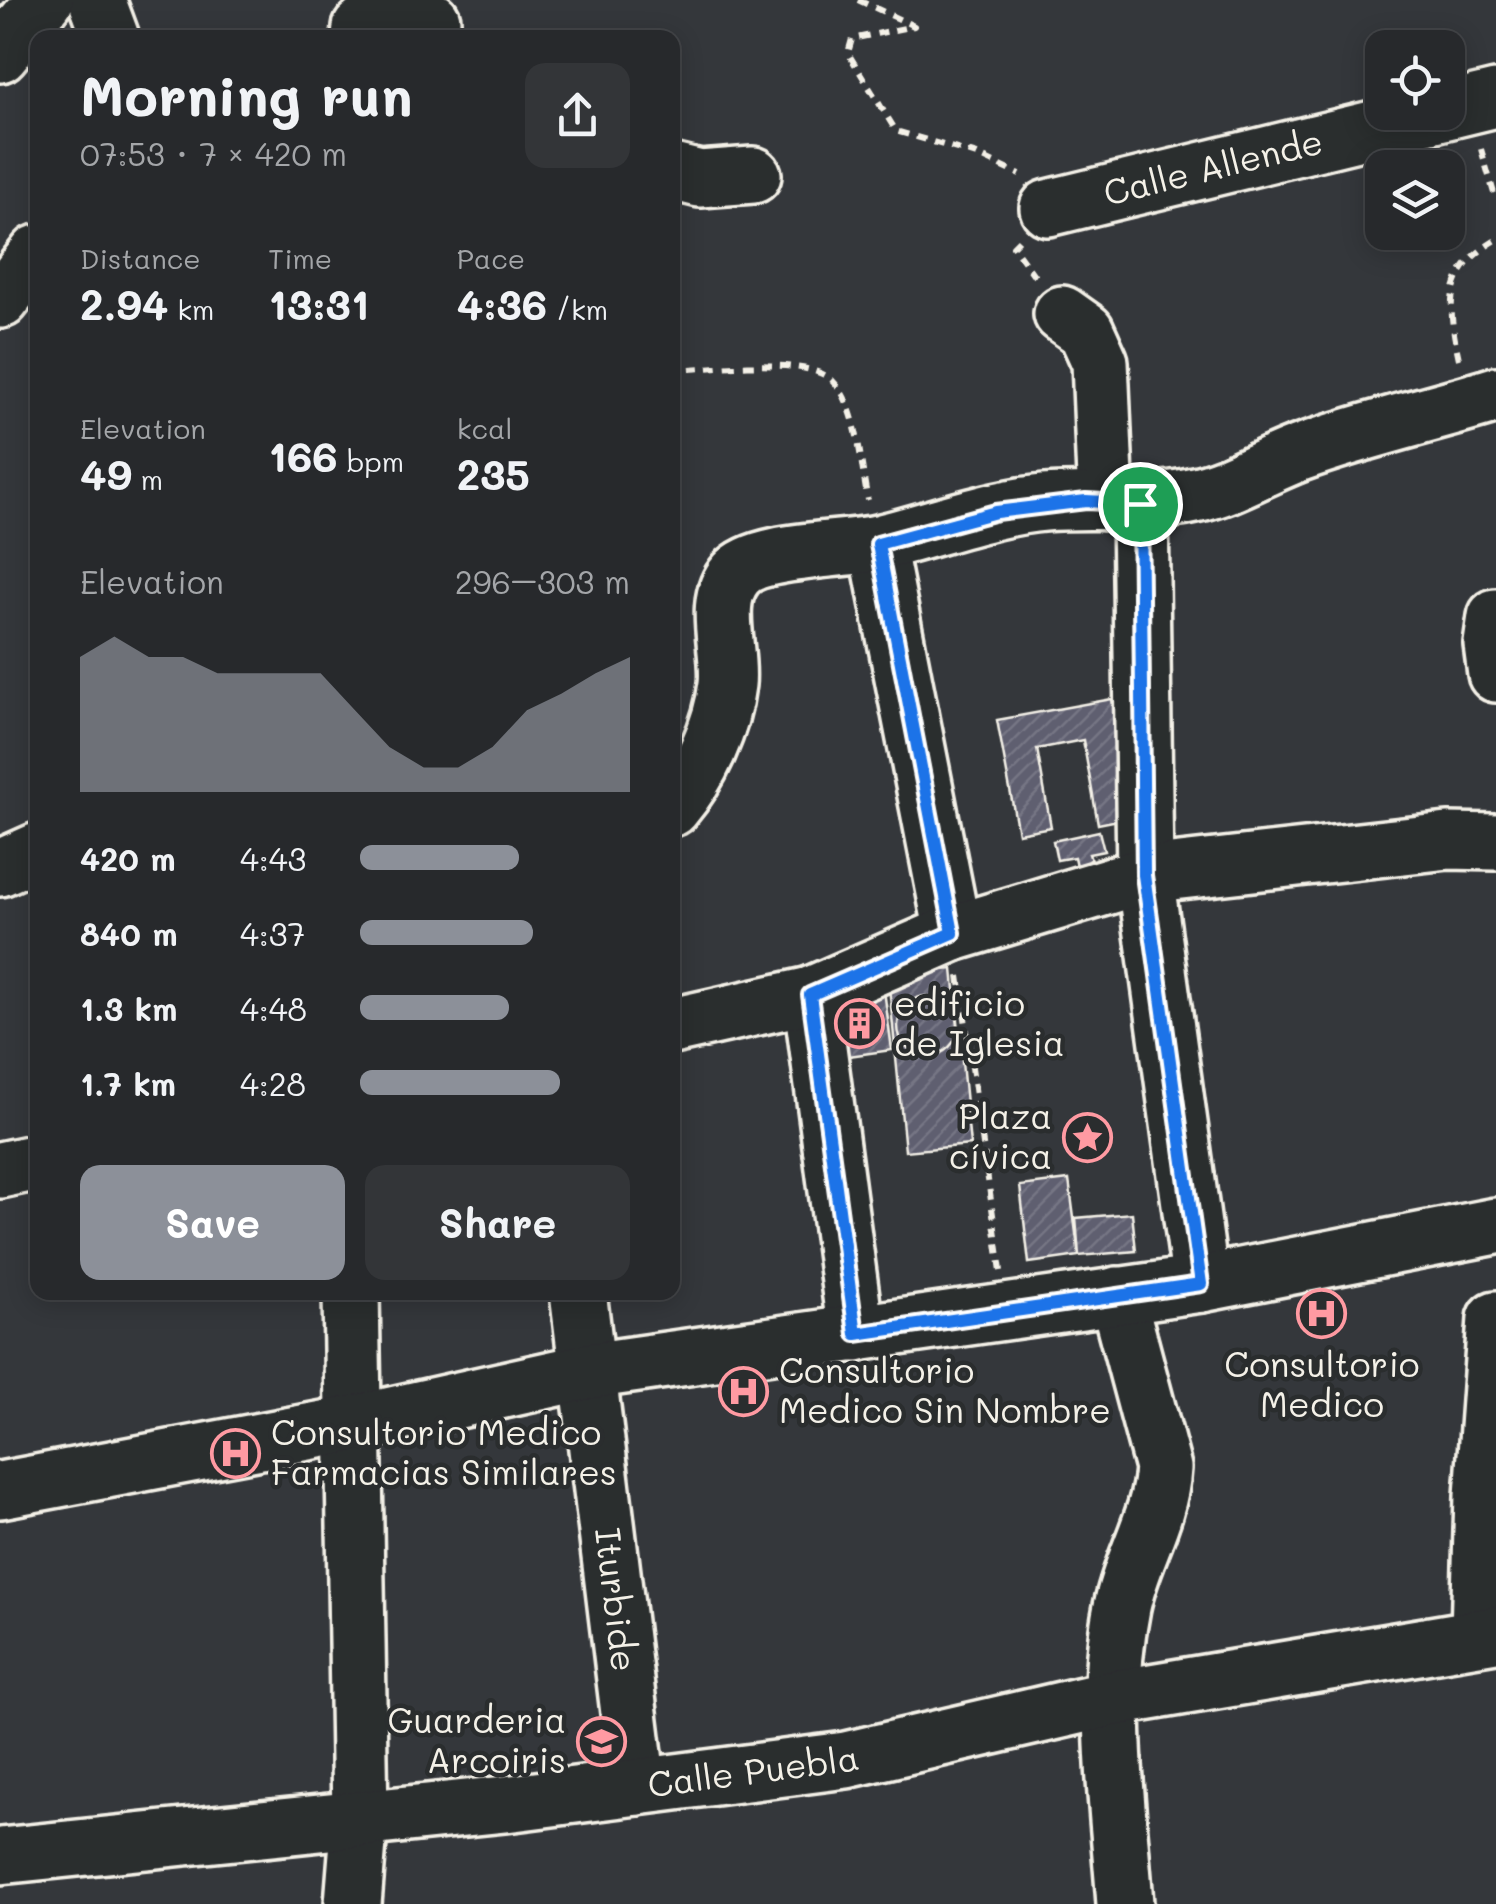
<!DOCTYPE html>
<meta charset="utf-8">
<style>
:root{--surface:#27292c;--page:#333538;--text:#f1f3f6;--muted:#a4a6a9;--line:#434548;--accent:#8c9099}
body{margin:0;font-family:Mali,sans-serif;background:var(--page);color:var(--text);height:100vh;display:flex;flex-direction:column;font-size:38px;white-space:nowrap}
*{box-sizing:border-box;margin:0}
p{font-size:32px;color:var(--muted)}
.icon{flex:none;width:55px;height:55px;fill:none;stroke:currentColor;stroke-width:2;stroke-linecap:round;stroke-linejoin:round}
.map{position:relative;flex:1;overflow:hidden}
.details{position:absolute;left:30px;top:30px;width:650px;height:1270px;display:flex;flex-direction:column;background:var(--surface);border-radius:20px;box-shadow:0 5px 25px #0003,0 0 0 2px var(--line)}
.details>*{flex:none}
.buttons{position:absolute;left:1365px;top:30px;display:grid;gap:20px}
.buttons a{display:grid;place-items:center;width:100px;height:100px;border-radius:20px;background:var(--surface);box-shadow:0 5px 25px #0003,0 0 0 2px var(--line);font-size:50px}
.pin{position:absolute;display:grid;place-items:center;width:85px;height:85px;color:#fff;margin:-42px;border:5px solid #fff;border-radius:50%;box-shadow:0 2px 10px #0007}
.round{display:grid;place-items:center;flex:none;width:105px;height:105px;border-radius:20px;background:var(--page)}
.headline{display:flex;align-items:center;justify-content:space-between;height:170px;padding:0 50px}
h1{font-size:55px;font-weight:800;line-height:75px}
.metrics{display:grid;grid-template-columns:repeat(3,1fr);gap:15px;height:170px;padding:10px 50px}
.metrics div{display:grid;align-content:center}
.metrics b{font-size:42px;font-weight:800}
.metrics small{font-size:28px;font-weight:400}
.metrics p{font-size:28px}
.chart{height:280px;padding:20px 50px}
.chart p{display:flex;justify-content:space-between}
.chart svg{width:100%;height:180px;margin-top:10px;fill:var(--accent);opacity:.7}
.button{display:flex;gap:20px;margin-top:auto;padding:20px 50px}
.button a{flex:1;height:115px;border-radius:20px;background:var(--accent);color:#fff;font-size:40px;font-weight:800;line-height:115px;text-align:center}
.button a+a{background:var(--page);color:var(--text)}
ul{padding:0 50px;list-style:none;font-size:32px}
li{display:grid;grid-template-columns:160px 120px 1fr;align-items:center;height:75px}
li i{height:25px;border-radius:12px;background:var(--accent)}
.map>svg:first-child{display:block}
.building{fill:url(#building-hatch);stroke:#f4f1e8;stroke-width:2.5}
.lines{fill:none;stroke-linecap:round;stroke-linejoin:round}
.minor-casing{stroke:#f4f1e8;stroke-width:62}
.path{stroke:#f4f1e8;stroke-width:6;stroke-dasharray:10 8;stroke-linecap:butt}
.minor{stroke:#2a2d2e;stroke-width:55}
.route-casing{stroke:#fff;stroke-width:20}
.route{stroke:#1a73e8;stroke-width:12}
.labels{text-anchor:middle;stroke-width:9;stroke-linejoin:round;paint-order:stroke}
.street-label{font-size:35px;fill:#f4f1e8;stroke:#2a2d2e}
.poi-label{font-size:35px;fill:#f4f1e8;stroke:#2a2d2e;text-anchor:start}
</style>
<div class="map">
<svg width="1496" height="1904" viewBox="0 0 1496 1904">
<defs>
<pattern id="building-hatch" width="6" height="6" patternUnits="userSpaceOnUse" patternTransform="scale(2.5)"><rect width="6" height="6" fill="#5e5e70"/><path d="M-1 1l2-2M0 6l6-6M5 7l2-2" fill="none" stroke="#767684"/></pattern>
</defs>
<rect width="100%" height="100%" fill="#34373b"/>
<filter id="ink" filterUnits="userSpaceOnUse"><feTurbulence type="fractalNoise" baseFrequency=".01" numOctaves="2"/><feDisplacementMap in="SourceGraphic" scale="20" xChannelSelector="R" yChannelSelector="G"/><feConvolveMatrix kernelMatrix="1 2 1 2 8 2 1 2 1" color-interpolation-filters="sRGB"/></filter>
<g filter="url(#ink)">
<path class="building" d="M1112 699 1133 817 1098 824 1083 740 1037 749 1051 827 1018 833 997 720Z
M1099 831 1104 851 1089 854 1092 863 1076 866 1074 857 1057 860 1053 841Z
M953 969 970 1145 905 1151 888 975Z
M884 990 892 1050 834 1058 827 998Z
M898 1026a30 30 0 1 1 60 0a30 30 0 1 1-60 0Z
M1069 1180 1079 1256 1029 1263 1020 1186Z
M1132 1213 1136 1251 1079 1256 1076 1218Z"/>
<g class="lines">
<defs>
<g id="minor">
<path d="M97 0 111 38"/>
<path d="M360 38 361 28 372 19 432 20"/>
<path d="M0 54 45 0"/>
<path d="M672 172 700 179 753 175"/>
<path id="s1" d="M1048 208 1496 99"/>
<path d="M1 300 38 253"/>
<path d="M1062 314 1086 331 1100 362 1106 502"/>
<path d="M1140 505 1145 875 1201 1284"/>
<path d="M877 544 953 933"/>
<path d="M1496 617 1492 644 1496 674"/>
<path d="M672 808C700 775 722 727 727 684 731 650 711 602 736 574 758 548 848 551 882 542 936 529 989 508 1044 503 1095 498 1144 507 1195 495 1232 487 1264 466 1300 453 1363 430 1431 415 1496 395"/>
<path d="M0 868 38 851"/>
<path d="M811 995 856 1334"/>
<path d="M672 1026 811 995 953 933 1145 875 1448 841 1496 842"/>
<path d="M0 1170 38 1162"/>
<path d="M351 1292 360 1817 353 1904"/>
<path id="s2" d="M578 1292 638 1787"/>
<path d="M1117 1295 1163 1468C1160 1518 1132 1558 1122 1607 1102 1705 1118 1804 1125 1904"/>
<path d="M0 1490 356 1423 589 1371 1201 1284 1496 1226"/>
<path d="M1479 1634 1483 1496 1496 1319"/>
<path id="s3" d="M0 1856 505 1804 846 1760 1109 1699 1496 1634"/>
</g>
</defs>
<use href="#minor" class="minor-casing"/>
<path class="path" d="M858 0 914 26 852 39 848 53 896 131 977 155 1020 175
M1481 149 1496 200
M1019 240 1013 246 1036 278
M1459 359C1447 305 1444 271 1496 240
M672 370C709 369 807 355 833 381 859 408 860 465 868 500
M959 976 1001 1271"/>
<use href="#minor" class="minor"/>
</g>
</g>
<g class="lines" filter="url(#ink)">
<defs>
<path id="route" d="M1086 501 1140 504 1144 875 1201 1284 856 1334 810 995 953 933 878 544 996 512Z"/>
</defs>
<use href="#route" class="route-casing"/>
<use href="#route" class="route"/>
</g>
<defs>
<symbol id="building-ring" viewBox="-11 -11 22 22"><circle r="9.5" fill="#2a2d2e" stroke="#ff9aa2" stroke-width="1.5"/><path d="M-4-6H4V6H1V3H-1V6H-4ZM-2.5-4.3h1.7v1.8h-1.7ZM.8-4.3h1.7v1.8H.8ZM-2.5-1h1.7V.8h-1.7ZM.8-1h1.7V.8H.8Z" fill="#ff9aa2"/></symbol>
<symbol id="sight-ring" viewBox="-11 -11 22 22"><circle r="9.5" fill="#2a2d2e" stroke="#ff9aa2" stroke-width="1.5"/><path d="M0-6L1.8-2.2L6-1.7L2.9 1.2L3.7 5.4L0 3.3L-3.7 5.4L-2.9 1.2L-6-1.7L-1.8-2.2Z" fill="#ff9aa2"/></symbol>
<symbol id="hospital-ring" viewBox="-11 -11 22 22"><circle r="9.5" fill="#2a2d2e" stroke="#ff9aa2" stroke-width="1.5"/><path d="M-5-5h3v3.5h4V-5h3V5h-3V1.5h-4V5h-3Z" fill="#ff9aa2"/></symbol>
<symbol id="school-ring" viewBox="-11 -11 22 22"><circle r="9.5" fill="#2a2d2e" stroke="#ff9aa2" stroke-width="1.5"/><path d="M0-5L7-2L0 1L-7-2ZM-4 1L0 2.5L4 1V4Q0 6-4 4Z" fill="#ff9aa2"/></symbol>
</defs>
<g fill-rule="evenodd">
<use href="#building-ring" x="832" y="996" width="55" height="55"/>
<use href="#sight-ring" x="1060" y="1110" width="55" height="55"/>
<use href="#hospital-ring" x="1294" y="1286" width="55" height="55"/>
<use href="#hospital-ring" x="716" y="1364" width="55" height="55"/>
<use href="#hospital-ring" x="208" y="1426" width="55" height="55"/>
<use href="#school-ring" x="574" y="1714" width="55" height="55"/>
</g>
<g class="labels">
<g class="street-label">
<text dy="12" stroke="none"><textPath href="#s1" startOffset="170">Calle Allende</textPath></text>
<text dy="12" stroke="none"><textPath href="#s2" startOffset="310">Iturbide</textPath></text>
<text dy="12" stroke="none"><textPath href="#s3" startOffset="758">Calle Puebla</textPath></text>
</g>
<g class="poi-label">
<text x="894" y="1016">edificio<tspan x="894" dy="40">de Iglesia</tspan></text>
<text x="1052" y="1129" text-anchor="end">Plaza<tspan x="1052" dy="40">cívica</tspan></text>
<text x="1322" y="1377" text-anchor="middle">Consultorio<tspan x="1322" dy="40">Medico</tspan></text>
<text x="779" y="1383">Consultorio<tspan x="779" dy="40">Medico Sin Nombre</tspan></text>
<text x="271" y="1445">Consultorio Medico<tspan x="271" dy="40">Farmacias Similares</tspan></text>
<text x="566" y="1733" text-anchor="end">Guarderia<tspan x="566" dy="40">Arcoiris</tspan></text>
</g>
</g>
</svg>
<div class="buttons">
<a><svg class="icon" aria-label="locate" viewBox="0 0 24 24"><circle cx="12" cy="12" r="6"/><path d="M12 2v4M12 18v4M2 12h4M18 12h4"/></svg></a>
<a><svg class="icon" aria-label="layers" viewBox="0 0 24 24"><path d="M12 4l9 5-9 5-9-5zM3 14l9 5 9-5"/></svg></a>
</div>
<div class="pin" style="left:1140px;top:504px;background:#1e9e55"><svg class="icon" aria-label="arrive" viewBox="0 0 24 24"><path d="M6 21V4h12l-3 4 3 4H6"/></svg></div>
<section class="details">
<div class="headline"><div><h1>Morning run</h1><p>07:53 · 7 × 420 m</p></div><a class="round"><svg class="icon" aria-label="share" viewBox="0 0 24 24"><path d="M12 15V3M7 8l5-5 5 5M5 13v7h14v-7"/></svg></a></div>
<div class="metrics">
<div><p>Distance</p><b>2.94<small> km</small></b></div>
<div><p>Time</p><b>13:31</b></div>
<div><p>Pace</p><b>4:36<small> /km</small></b></div>
</div>
<div class="metrics">
<div><p>Elevation</p><b>49<small> m</small></b></div>
<div><b>166<small> bpm</small></b></div>
<div><p>kcal</p><b>235</b></div>
</div>
<div class="chart"><p><span>Elevation</span>296–303 m</p>
<svg viewBox="0 0 160 44" preserveAspectRatio="none"><path d="M0 44V11L10 6L20 11L30 11L40 15L50 15L60 15L70 15L80 24L90 33L100 38L110 38L120 33L130 24L140 20L150 15L160 11V44z"/></svg>
</div>
<ul>
<li><b>420 m</b>4:43<i style="width:59%"></i></li>
<li><b>840 m</b>4:37<i style="width:64%"></i></li>
<li><b>1.3 km</b>4:48<i style="width:55%"></i></li>
<li><b>1.7 km</b>4:28<i style="width:74%"></i></li>
</ul>
<div class="button"><a>Save</a><a>Share</a></div>
</section>
</div>
